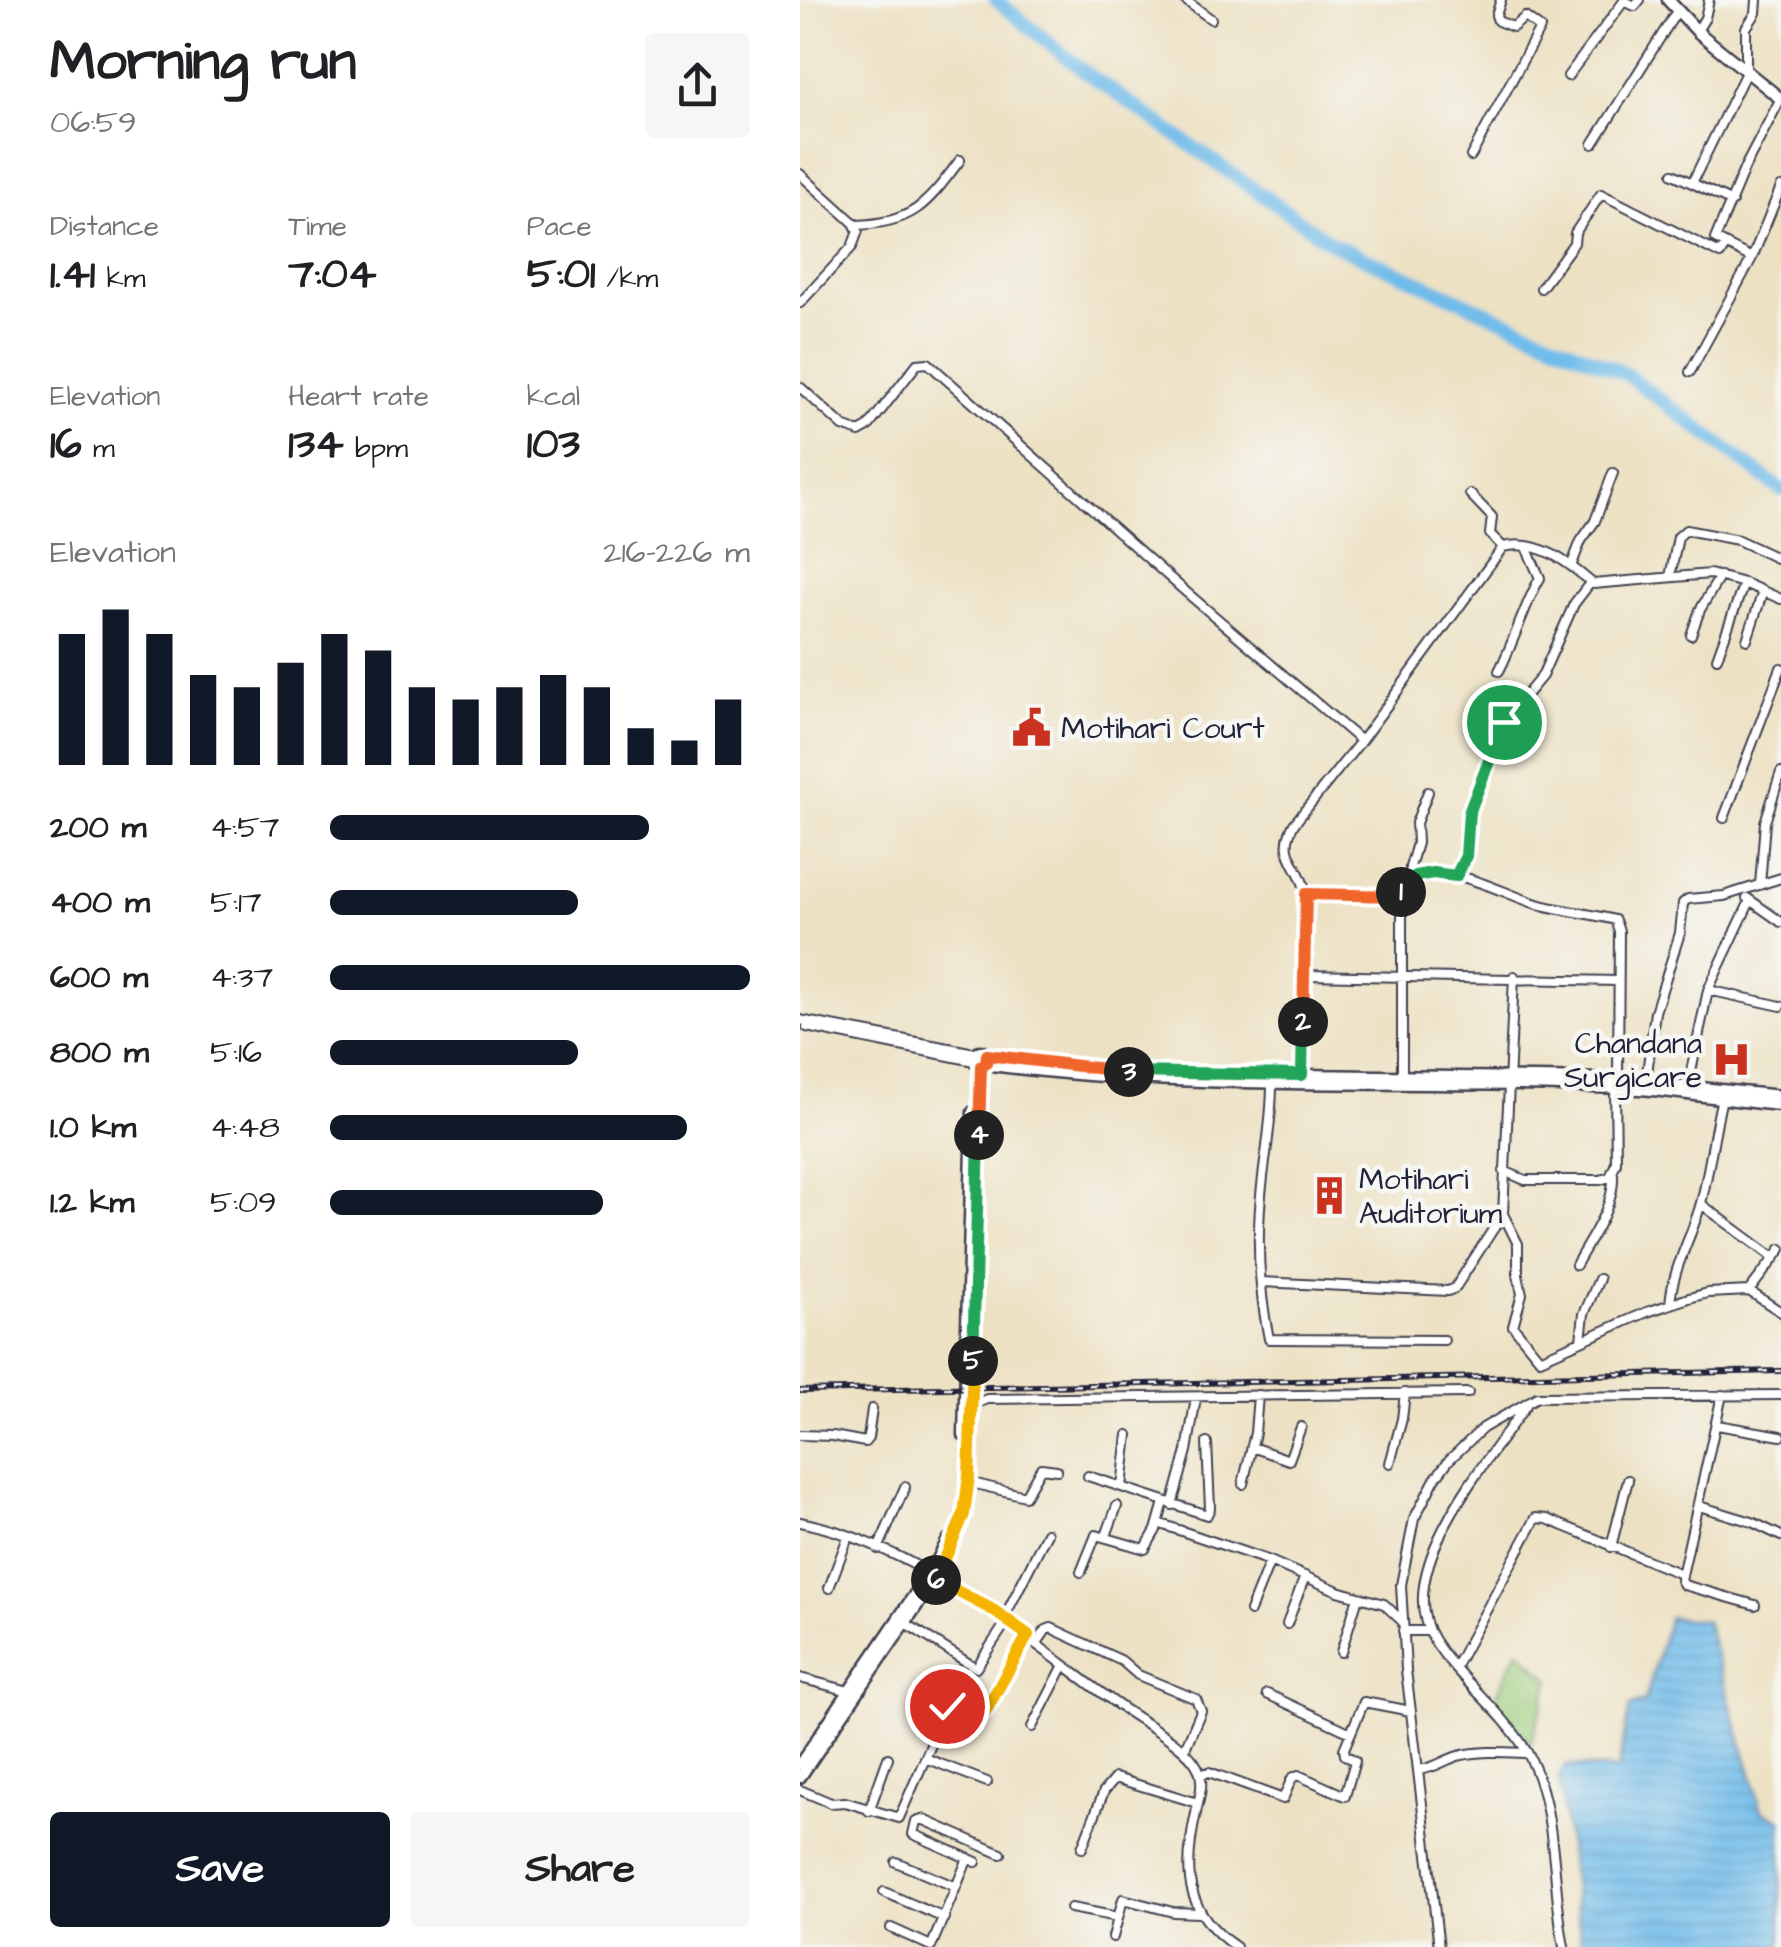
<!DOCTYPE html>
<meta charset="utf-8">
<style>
:root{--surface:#fff;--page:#f6f6f6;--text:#202124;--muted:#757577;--accent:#111827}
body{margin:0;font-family:"Architects Daughter",sans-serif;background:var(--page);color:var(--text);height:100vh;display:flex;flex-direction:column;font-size:38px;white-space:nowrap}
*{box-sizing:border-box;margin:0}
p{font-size:32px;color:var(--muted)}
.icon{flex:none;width:55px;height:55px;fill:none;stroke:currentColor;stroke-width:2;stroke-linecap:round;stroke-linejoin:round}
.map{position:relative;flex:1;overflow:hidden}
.panel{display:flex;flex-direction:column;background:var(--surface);width:800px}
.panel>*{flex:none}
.pin{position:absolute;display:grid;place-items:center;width:85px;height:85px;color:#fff;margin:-42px;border:5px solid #fff;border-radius:50%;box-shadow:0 2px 10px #0007}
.km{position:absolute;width:50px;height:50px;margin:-25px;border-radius:50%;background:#222;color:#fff;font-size:28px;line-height:50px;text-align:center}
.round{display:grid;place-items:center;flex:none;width:105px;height:105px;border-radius:10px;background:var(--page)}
.headline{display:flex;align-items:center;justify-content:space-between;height:170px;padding:0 50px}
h1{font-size:55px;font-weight:700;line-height:75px}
.metrics{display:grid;grid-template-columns:repeat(3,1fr);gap:15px;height:170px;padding:10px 50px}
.metrics div{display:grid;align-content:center}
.metrics b{font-size:42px;font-weight:700}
.metrics small{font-size:28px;font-weight:400}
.metrics p{font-size:28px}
.chart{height:280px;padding:20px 50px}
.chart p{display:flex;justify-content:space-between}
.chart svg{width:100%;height:180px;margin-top:10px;stroke:var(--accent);stroke-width:6}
.primary-button{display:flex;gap:20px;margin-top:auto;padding:20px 50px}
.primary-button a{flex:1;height:115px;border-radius:10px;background:var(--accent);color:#fff;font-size:40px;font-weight:700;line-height:115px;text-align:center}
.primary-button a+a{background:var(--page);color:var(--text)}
ul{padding:0 50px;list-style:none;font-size:32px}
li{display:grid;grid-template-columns:160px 120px 1fr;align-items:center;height:75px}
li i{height:25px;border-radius:12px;background:var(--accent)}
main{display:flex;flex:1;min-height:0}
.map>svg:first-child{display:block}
.green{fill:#9ecc7a;stroke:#60775a;stroke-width:2.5}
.water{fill:url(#water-rules);stroke:#496f92;stroke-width:2.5}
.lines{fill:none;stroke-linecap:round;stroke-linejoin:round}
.river{stroke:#70bcea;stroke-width:14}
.minor-casing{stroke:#403f4f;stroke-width:12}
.major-casing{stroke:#403f4f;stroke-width:15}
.minor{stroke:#fff;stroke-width:8}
.major{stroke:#fff;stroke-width:10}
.rail-casing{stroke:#22223b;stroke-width:6}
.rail{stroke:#f6f6f2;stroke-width:2.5;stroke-dasharray:8;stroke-linecap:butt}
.split-1-casing{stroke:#fff;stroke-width:20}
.split-2-casing{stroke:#fff;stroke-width:20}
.split-3-casing{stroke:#fff;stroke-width:20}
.split-4-casing{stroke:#fff;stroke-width:20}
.split-5-casing{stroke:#fff;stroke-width:20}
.split-6-casing{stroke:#fff;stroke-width:20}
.split-7-casing{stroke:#fff;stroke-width:20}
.split-1{stroke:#22a559;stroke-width:12}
.split-2{stroke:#f0652b;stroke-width:12}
.split-3{stroke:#22a559;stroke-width:12}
.split-4{stroke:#f0652b;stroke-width:12}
.split-5{stroke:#22a559;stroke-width:12}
.split-6{stroke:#f5b400;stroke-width:12}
.split-7{stroke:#f5b400;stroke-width:12}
.labels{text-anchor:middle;stroke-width:9;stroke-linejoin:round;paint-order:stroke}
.poi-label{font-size:30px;fill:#22223b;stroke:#f6f6f2;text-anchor:start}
</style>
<main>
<section class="panel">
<div class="headline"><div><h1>Morning run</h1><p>06:59</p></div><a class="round"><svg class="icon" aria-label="share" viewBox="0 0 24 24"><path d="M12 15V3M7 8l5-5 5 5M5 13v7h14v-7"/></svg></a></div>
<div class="metrics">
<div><p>Distance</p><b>1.41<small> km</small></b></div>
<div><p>Time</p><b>7:04</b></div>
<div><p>Pace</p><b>5:01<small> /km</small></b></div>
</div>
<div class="metrics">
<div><p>Elevation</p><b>16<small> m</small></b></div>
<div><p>Heart rate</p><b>134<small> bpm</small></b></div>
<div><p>kcal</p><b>103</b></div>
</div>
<div class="chart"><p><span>Elevation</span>216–226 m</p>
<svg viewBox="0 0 160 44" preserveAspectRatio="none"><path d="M5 44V12M15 44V6M25 44V12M35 44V22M45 44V25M55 44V19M65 44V12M75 44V16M85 44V25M95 44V28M105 44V25M115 44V22M125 44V25M135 44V35M145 44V38M155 44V28"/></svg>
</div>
<ul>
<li><b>200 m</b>4:57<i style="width:76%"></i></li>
<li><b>400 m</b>5:17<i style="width:59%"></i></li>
<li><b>600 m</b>4:37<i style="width:100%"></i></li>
<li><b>800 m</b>5:16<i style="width:59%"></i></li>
<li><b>1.0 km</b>4:48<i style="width:85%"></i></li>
<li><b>1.2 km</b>5:09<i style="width:65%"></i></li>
</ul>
<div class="primary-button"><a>Save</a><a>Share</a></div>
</section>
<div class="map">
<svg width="981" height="1947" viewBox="0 0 981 1947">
<defs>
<pattern id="water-rules" width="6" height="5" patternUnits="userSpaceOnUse" patternTransform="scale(2.5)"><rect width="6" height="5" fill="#70bcea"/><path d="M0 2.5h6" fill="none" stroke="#61a1ca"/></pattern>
</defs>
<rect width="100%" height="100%" fill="#f6f6f2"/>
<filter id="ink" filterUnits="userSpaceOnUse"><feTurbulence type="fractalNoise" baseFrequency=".01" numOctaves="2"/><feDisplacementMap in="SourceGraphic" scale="20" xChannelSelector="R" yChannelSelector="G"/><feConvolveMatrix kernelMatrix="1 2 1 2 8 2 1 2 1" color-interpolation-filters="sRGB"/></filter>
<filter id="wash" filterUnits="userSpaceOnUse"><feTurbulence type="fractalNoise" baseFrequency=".0048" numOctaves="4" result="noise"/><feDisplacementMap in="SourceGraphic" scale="40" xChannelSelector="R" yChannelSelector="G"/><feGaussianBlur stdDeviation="2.25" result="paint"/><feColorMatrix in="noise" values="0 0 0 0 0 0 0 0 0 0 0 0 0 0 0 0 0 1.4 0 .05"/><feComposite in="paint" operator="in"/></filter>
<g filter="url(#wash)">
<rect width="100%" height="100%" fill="#ede1c3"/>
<path class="green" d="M718 1650 750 1680 731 1742 691 1706Z"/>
<path class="water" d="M869 1617 906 1621 962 1811 981 1819V1947H782L759 1776 766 1765 818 1770 830 1706 845 1701Z"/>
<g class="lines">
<path class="river" d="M196 0 285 72 533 244 826 374 981 490"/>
</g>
</g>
<g filter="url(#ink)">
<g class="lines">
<defs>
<path id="minor" d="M385 0 411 19
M897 31 905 18 909 0
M768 76 824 1 835 6 840 0
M793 144 877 11
M671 156 740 28 725 17 713 27 698 21 696 15 701 0
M0 174 54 223 58 231 52 247 0 303
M873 174 932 202
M892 183 946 72V28L956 13 957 0
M56 225C114 223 127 204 160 160
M952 258 915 239 945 167 981 98
M741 288 774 243 775 233 801 194 920 254 925 246
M890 372 952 258 981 187
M0 387 43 426 59 432 68 427 117 364 128 363 386 592 561 741
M670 494 692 517 690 534 703 547C738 538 769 563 793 584L910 574 944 583 981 599
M772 564 781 541 795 521 813 473
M870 577 878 537 886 530 938 540 981 560
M891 635 900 610 920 576
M947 640 963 591
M917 658 944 583
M699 671C715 640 723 608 740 578L726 547
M924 818 981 668
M656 875 666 856 669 813 704 722 742 676 774 604 790 583
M611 878 610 867 617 843 616 823 628 792
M960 885 965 822 981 772
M506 894H585L602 900V1080
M598 896 615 876C659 866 696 891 737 904 762 911 789 913 815 920L819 931 818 1079
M947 898 981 922
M505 975 818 981
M908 990 981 1006
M0 1020 175 1053
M7 1027 174 1061
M502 1080 506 894C501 863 476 856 494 824L561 741 703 547
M846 1081 855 1012 880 933 883 903 888 899 924 896 981 878
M472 1084C472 1116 467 1145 463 1177 456 1231 458 1286 469 1339L644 1340
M888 1086 908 990 950 901
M704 1171 725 1180H800L810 1177 816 1163 815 1087
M901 1204 974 1258
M703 1214 718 1244V1275L722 1294 713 1326 740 1359 847 1312 889 1298 908 1293 949 1291 981 1249
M776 1265C791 1237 815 1206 813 1174
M461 1282 648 1291 655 1288 703 1214 714 976
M949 1291 981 1312
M870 1304C873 1265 893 1236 902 1199 910 1166 914 1131 922 1098
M781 1340 784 1314 799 1279
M922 1395 881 1580 884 1585 955 1605
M728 1402C692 1457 589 1570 634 1640 660 1681 702 1710 727 1752 758 1807 752 1886 764 1947
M172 1405 187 1399 668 1393
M917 1425 981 1436
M0 1435 33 1436 65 1442 68 1438 72 1409
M452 1447 489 1460 501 1427
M590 1463 602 1419 605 1393
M288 1476 407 1515 410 1508 407 1443
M168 1482 225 1496 241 1468 257 1470
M443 1484 455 1433 458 1395
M322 1487 328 1435
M372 1505 387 1451 396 1398
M899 1506 952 1522 981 1536
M0 1522C121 1546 223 1637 321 1707 342 1722 388 1746 398 1768 405 1783 399 1798 396 1813 383 1871 384 1912 436 1947
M358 1523 470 1561 538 1591 584 1604 602 1621
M306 1536 317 1506
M811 1547 828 1480
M78 1549 105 1487
M281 1572 296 1535 345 1549 356 1530 364 1502
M29 1588 48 1537
M450 1611 470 1561
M204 1618 247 1533
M104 1622 176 1668 207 1621
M487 1624 505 1576
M603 1631H629
M237 1643 246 1630 251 1628 322 1661 338 1675 396 1699 401 1711 384 1751
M541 1652 558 1597
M655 1668 736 1518 747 1519 881 1574
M0 1678 49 1691
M467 1694 551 1733
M232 1727 264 1665
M125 1758 187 1782
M618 1770C634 1769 644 1760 658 1756 681 1750 704 1752 727 1753
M400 1775 409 1772 483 1799 492 1778 498 1775 545 1796 555 1761 545 1755 544 1749 564 1702 611 1711
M0 1790 31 1803 45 1802 99 1818 149 1704 177 1713 185 1712 227 1635
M69 1811 88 1758
M282 1848 304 1791 315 1778 398 1803
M96 1862 156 1887 131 1947
M176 1862 113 1834 116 1821 122 1819 201 1854
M156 1887 168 1858
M84 1892 144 1918
M271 1908 318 1917
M91 1928 131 1946
M313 1937 323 1899 373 1912 399 1913
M639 1947 606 1670 601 1585 614 1519 635 1479 649 1460 683 1428 737 1397 981 1395"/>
<path id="major" d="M868 0 899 33 981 99
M174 1058a7 7 0 1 1 14 0a7 7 0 1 1-14 0Z
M187 1055 275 1068 336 1073 810 1079 981 1096
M184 1064C396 1093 609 1078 822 1088 876 1090 928 1101 981 1105
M164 1435 173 1112
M0 1764 136 1563 148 1540
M0 1777 135 1579C155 1545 164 1515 169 1476L181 1065"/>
</defs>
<use href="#minor" class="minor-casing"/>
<use href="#major" class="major-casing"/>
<use href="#minor" class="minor"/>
<use href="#major" class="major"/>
<defs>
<path id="rail" d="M0 1391 981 1371"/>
</defs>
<use href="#rail" class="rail-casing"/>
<use href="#rail" class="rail"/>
</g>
</g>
<g class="lines" filter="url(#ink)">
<defs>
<path id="split-1" d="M601 892 615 876 633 873 656 876 666 856 669 813 704 722"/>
<path id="split-2" d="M503 1022 506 894 598 896 601 892"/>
<path id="split-3" d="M329 1072 502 1075 503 1022"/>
<path id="split-4" d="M179 1135 181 1066 186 1063 187 1055 329 1072"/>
<path id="split-5" d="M173 1361 179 1135"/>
<path id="split-6" d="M136 1580 164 1514 169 1476 173 1361"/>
<path id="split-7" d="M136 1580 193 1610 228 1635 185 1712 177 1713 151 1703 147 1706"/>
</defs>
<use href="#split-1" class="split-1-casing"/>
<use href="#split-2" class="split-2-casing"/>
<use href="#split-3" class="split-3-casing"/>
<use href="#split-4" class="split-4-casing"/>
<use href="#split-5" class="split-5-casing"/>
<use href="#split-6" class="split-6-casing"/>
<use href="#split-7" class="split-7-casing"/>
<use href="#split-1" class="split-1"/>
<use href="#split-2" class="split-2"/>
<use href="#split-3" class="split-3"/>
<use href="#split-4" class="split-4"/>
<use href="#split-5" class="split-5"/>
<use href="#split-6" class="split-6"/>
<use href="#split-7" class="split-7"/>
</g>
<defs>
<symbol id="civic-bare" viewBox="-9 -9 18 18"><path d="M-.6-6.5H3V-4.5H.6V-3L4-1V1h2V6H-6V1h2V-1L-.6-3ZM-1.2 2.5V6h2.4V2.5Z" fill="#c8321e" stroke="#f6f6f2" stroke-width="2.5" paint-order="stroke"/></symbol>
<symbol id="hospital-bare" viewBox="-9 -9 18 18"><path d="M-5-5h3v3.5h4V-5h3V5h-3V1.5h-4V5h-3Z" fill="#c8321e" stroke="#f6f6f2" stroke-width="2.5" paint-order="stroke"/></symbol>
<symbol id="building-bare" viewBox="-9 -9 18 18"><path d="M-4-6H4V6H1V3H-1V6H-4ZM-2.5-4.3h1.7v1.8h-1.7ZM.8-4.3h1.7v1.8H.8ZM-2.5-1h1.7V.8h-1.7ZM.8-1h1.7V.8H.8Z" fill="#c8321e" stroke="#f6f6f2" stroke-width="2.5" paint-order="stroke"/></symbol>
</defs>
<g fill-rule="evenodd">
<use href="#civic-bare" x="204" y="700" width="55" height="55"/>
<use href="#hospital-bare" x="904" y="1032" width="55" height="55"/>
<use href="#building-bare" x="502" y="1168" width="55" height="55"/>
</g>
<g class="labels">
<g class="poi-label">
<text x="261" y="738">Motihari Court</text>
<text x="902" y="1053" text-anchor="end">Chandana<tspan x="902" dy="34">Surgicare</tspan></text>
<text x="559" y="1189">Motihari<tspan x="559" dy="34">Auditorium</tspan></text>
</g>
</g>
</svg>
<div class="pin" style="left:704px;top:722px;background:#1e9e55"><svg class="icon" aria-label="arrive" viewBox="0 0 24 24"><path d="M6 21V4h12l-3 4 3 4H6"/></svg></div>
<div class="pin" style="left:147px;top:1706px;background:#d93025"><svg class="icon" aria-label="check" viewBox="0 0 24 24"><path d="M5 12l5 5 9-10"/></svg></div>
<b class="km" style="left:601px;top:892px">1</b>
<b class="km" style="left:503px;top:1022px">2</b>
<b class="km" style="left:329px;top:1072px">3</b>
<b class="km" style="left:179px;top:1135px">4</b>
<b class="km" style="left:173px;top:1361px">5</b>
<b class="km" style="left:136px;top:1580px">6</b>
</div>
</main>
